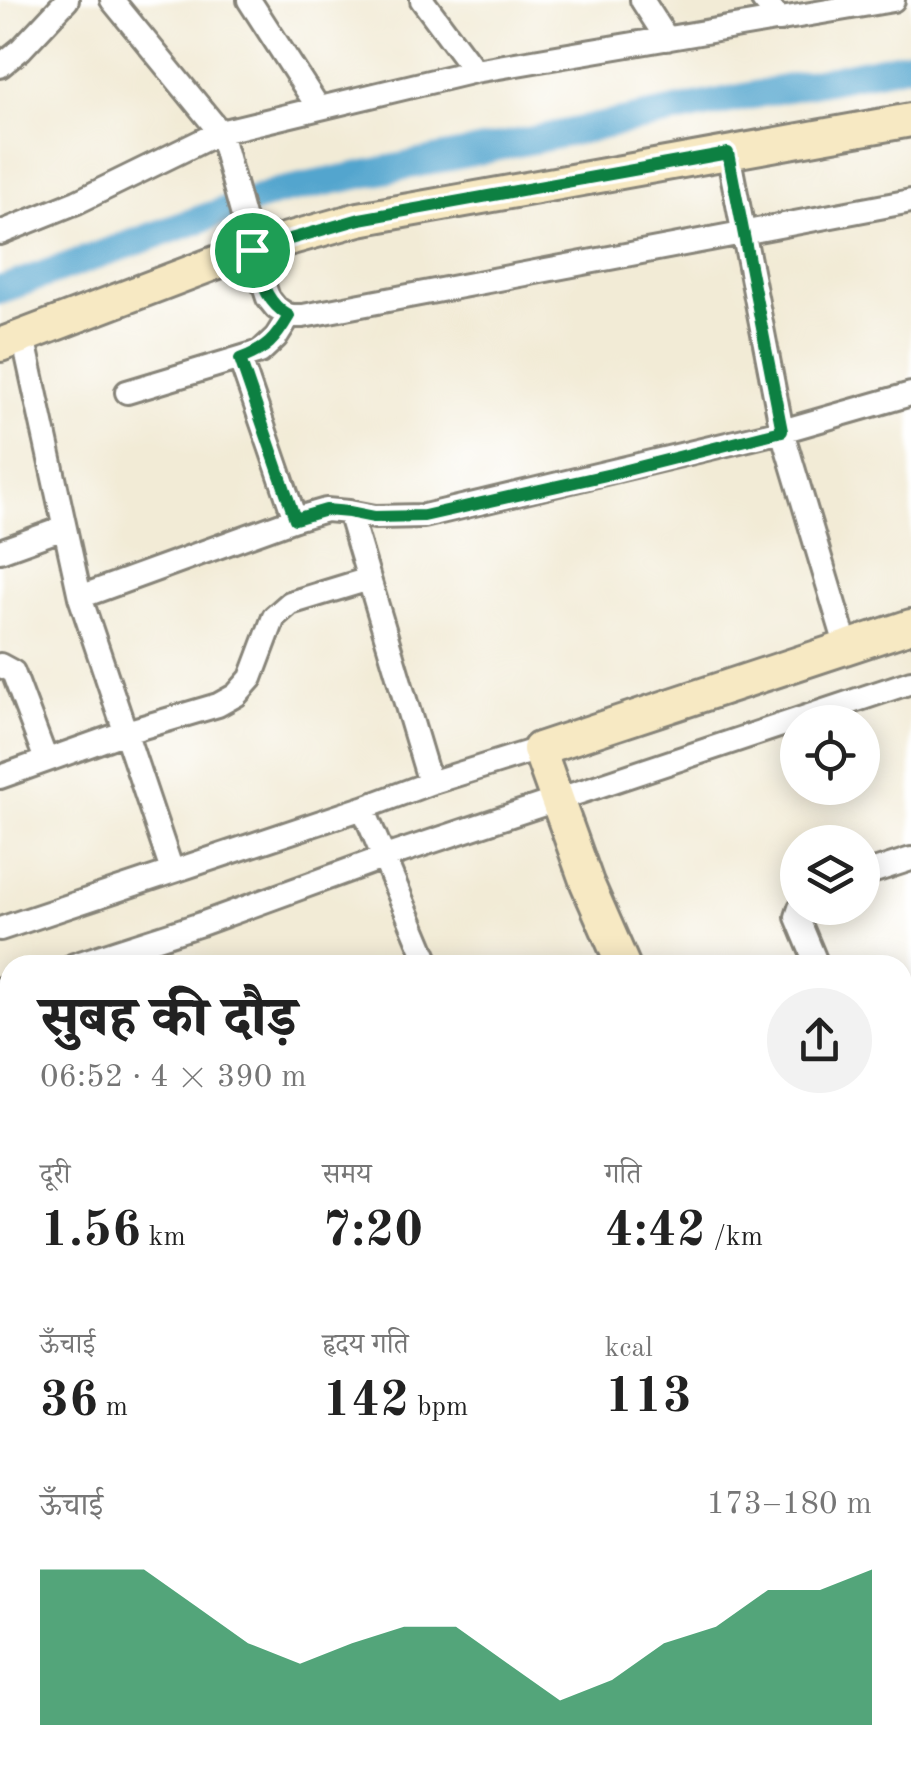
<!DOCTYPE html>
<html lang="hi">
<meta charset="utf-8">
<style>
:root{--surface:#fff;--page:#f2f2f2;--text:#222;--muted:#767676;--accent:#0b8043}
body{margin:0;font-family:"Old Standard TT","Noto Serif Devanagari",serif;background:var(--page);color:var(--text);height:100vh;display:flex;flex-direction:column;font-size:38px;white-space:nowrap}
*{box-sizing:border-box;margin:0}
p{font-size:32px;color:var(--muted)}
.icon{flex:none;width:55px;height:55px;fill:none;stroke:currentColor;stroke-width:2;stroke-linecap:round;stroke-linejoin:round}
.map{position:relative;flex:1;overflow:hidden}
.sheet{position:absolute;left:0px;top:955px;width:912px;height:812px;display:flex;flex-direction:column;background:var(--surface);border-radius:30px 30px 0 0;box-shadow:0 5px 25px #0003}
.sheet>*{flex:none}
.buttons{position:absolute;left:780px;top:705px;display:grid;gap:20px}
.buttons a{display:grid;place-items:center;width:100px;height:100px;border-radius:50%;background:var(--surface);box-shadow:0 5px 25px #0003;font-size:50px}
.pin{position:absolute;display:grid;place-items:center;width:85px;height:85px;color:#fff;margin:-42px;border:5px solid #fff;border-radius:50%;box-shadow:0 2px 10px #0007}
.round{display:grid;place-items:center;flex:none;width:105px;height:105px;border-radius:52px;background:var(--page)}
.headline{display:flex;align-items:center;justify-content:space-between;height:170px;padding:0 40px}
h1{font-size:55px;font-weight:800;line-height:75px}
.figures{display:grid;grid-template-columns:repeat(3,1fr);gap:15px;height:170px;padding:10px 40px}
.figures div{display:grid;align-content:center}
.figures b{font-size:50px;font-weight:800}
.figures small{font-size:28px;font-weight:400}
.figures p{font-size:28px}
.chart{height:280px;padding:20px 40px}
.chart p{display:flex;justify-content:space-between}
.chart svg{width:100%;height:180px;margin-top:10px;fill:var(--accent);opacity:.7}
.map>svg:first-child{display:block}
.lines{fill:none;stroke-linecap:round;stroke-linejoin:round}
.canal{stroke:#53a5ce;stroke-width:28}
.street-casing{stroke:#878479;stroke-width:28}
.secondary-casing{stroke:#878479;stroke-width:38}
.street{stroke:#fff;stroke-width:22}
.secondary{stroke:#f7e9c3;stroke-width:32}
.route-casing{stroke:#fff;stroke-width:20}
.route{stroke:#0b8043;stroke-width:12}
</style>
<div class="map">
<svg width="911" height="1767" viewBox="0 0 911 1767">
<rect width="100%" height="100%" fill="#fff"/>
<filter id="ink" filterUnits="userSpaceOnUse"><feTurbulence type="fractalNoise" baseFrequency=".01" numOctaves="2"/><feDisplacementMap in="SourceGraphic" scale="20" xChannelSelector="R" yChannelSelector="G"/><feConvolveMatrix kernelMatrix="1 2 1 2 8 2 1 2 1" color-interpolation-filters="sRGB"/></filter>
<filter id="wash" filterUnits="userSpaceOnUse"><feTurbulence type="fractalNoise" baseFrequency=".0048" numOctaves="4" result="noise"/><feDisplacementMap in="SourceGraphic" scale="40" xChannelSelector="R" yChannelSelector="G"/><feGaussianBlur stdDeviation="2.25" result="paint"/><feColorMatrix in="noise" values="0 0 0 0 0 0 0 0 0 0 0 0 0 0 0 0 0 1.4 0 .05"/><feComposite in="paint" operator="in"/></filter>
<g filter="url(#wash)">
<rect width="100%" height="100%" fill="#f2ebd6"/>
<g class="lines">
<path class="canal" d="M0 290 277 192 911 63"/>
</g>
</g>
<g filter="url(#ink)">
<g class="lines">
<defs>
<path id="street" d="M112 0 220 132 252 249 268 298 276 308 289 316H303L911 201
M249 0 318 107
M422 0 475 71
M642 0 667 39
M763 0 780 20
M0 66 21 49 67 0
M728 153 782 431 847 648
M0 233 77 202 220 132 475 71 893 0
M23 336 80 597 172 871
M240 359 295 519
M127 392 260 352 276 337 289 316
M349 512 430 783
M0 551 64 528
M80 597 295 519 326 510 349 512 375 517 424 516 782 431 911 394
M0 665 13 672 46 760
M0 777 126 732 218 705 236 695 251 678 274 617 290 603 369 579
M363 808 429 965
M862 875 911 859
M800 908 797 917 817 965
M0 929 363 808 430 783 539 749
M74 965 201 924 385 857 911 682
M0 989 10 986
M902 1017 911 1013
M902 1112 911 1109
M902 1171 911 1191
M0 1181 10 1177
M902 1218 911 1215
M0 1389 10 1404
M0 1469 10 1464
M0 1618 10 1613
M302 1758 307 1767
M492 1758 498 1767
M119 1767 120 1758
M594 1767 610 1758"/>
<path id="secondary" d="M0 345 252 249 359 219 911 120
M623 965 587 883 539 749 911 626
M902 1587 911 1601"/>
</defs>
<use href="#street" class="street-casing"/>
<use href="#secondary" class="secondary-casing"/>
<use href="#street" class="street"/>
<use href="#secondary" class="secondary"/>
</g>
</g>
<g class="lines" filter="url(#ink)">
<defs>
<path id="route" d="M728 153 782 431 611 474 424 516 374 517 349 512 326 510 295 519 240 359C267 349 275 340 289 316 263 301 261 276 252 250L360 219Z"/>
</defs>
<use href="#route" class="route-casing"/>
<use href="#route" class="route"/>
</g>
</svg>
<div class="buttons">
<a><svg class="icon" aria-label="locate" viewBox="0 0 24 24"><circle cx="12" cy="12" r="6"/><path d="M12 2v4M12 18v4M2 12h4M18 12h4"/></svg></a>
<a><svg class="icon" aria-label="layers" viewBox="0 0 24 24"><path d="M12 4l9 5-9 5-9-5zM3 14l9 5 9-5"/></svg></a>
</div>
<div class="pin" style="left:252px;top:250px;background:#1e9e55"><svg class="icon" aria-label="arrive" viewBox="0 0 24 24"><path d="M6 21V4h12l-3 4 3 4H6"/></svg></div>
<section class="sheet">
<div class="headline"><div><h1>सुबह की दौड़</h1><p>06:52 · 4 × 390 m</p></div><a class="round"><svg class="icon" aria-label="share" viewBox="0 0 24 24"><path d="M12 15V3M7 8l5-5 5 5M5 13v7h14v-7"/></svg></a></div>
<div class="figures">
<div><p>दूरी</p><b>1.56<small> km</small></b></div>
<div><p>समय</p><b>7:20</b></div>
<div><p>गति</p><b>4:42<small> /km</small></b></div>
</div>
<div class="figures">
<div><p>ऊँचाई</p><b>36<small> m</small></b></div>
<div><p>हृदय गति</p><b>142<small> bpm</small></b></div>
<div><p>kcal</p><b>113</b></div>
</div>
<div class="chart"><p><span>ऊँचाई</span>173–180 m</p>
<svg viewBox="0 0 160 44" preserveAspectRatio="none"><path d="M0 44V6L10 6L20 6L30 15L40 24L50 29L60 24L70 20L80 20L90 29L100 38L110 33L120 24L130 20L140 11L150 11L160 6V44z"/></svg>
</div>
</section>
</div>
